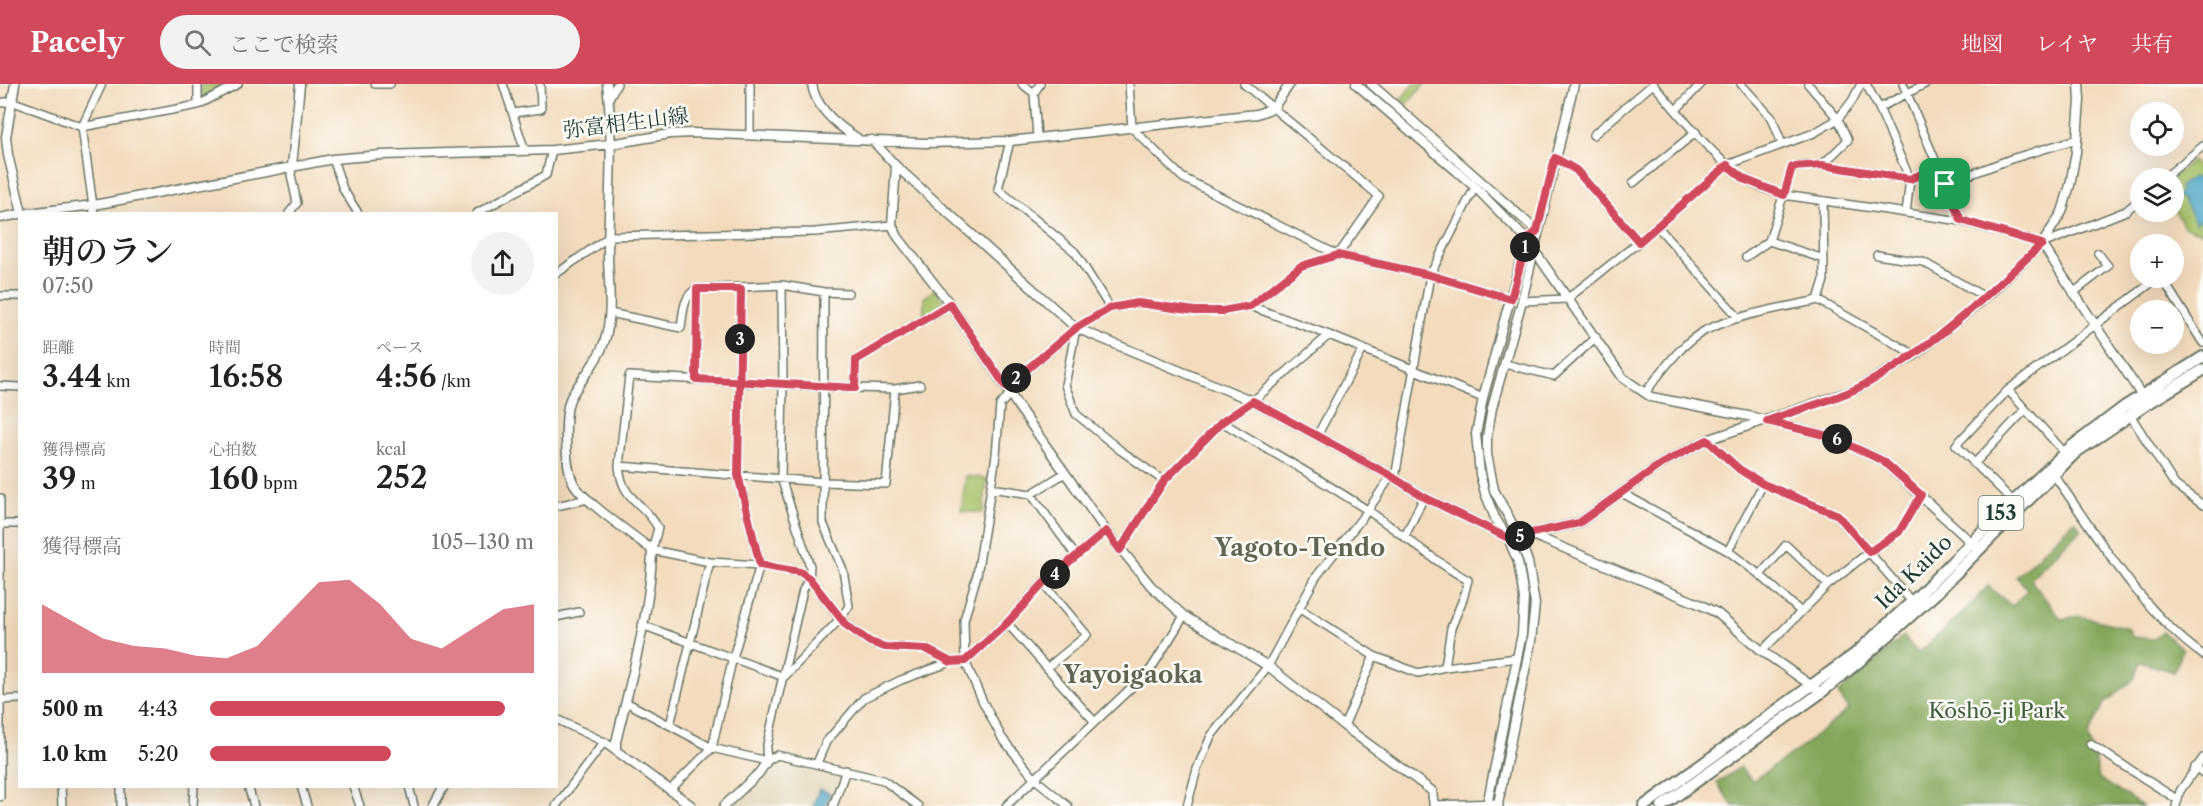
<!DOCTYPE html>
<html lang="ja">
<meta charset="utf-8">
<style>
:root{--surface:#fff;--page:#f2f2f2;--text:#222;--muted:#767676;--accent:#d1495b}
body{margin:0;font-family:"Libre Caslon Text","Noto Serif JP",serif;background:var(--page);color:var(--text);height:100vh;display:flex;flex-direction:column;font-size:22px;white-space:nowrap}
*{box-sizing:border-box;margin:0}
p{font-size:20px;color:var(--muted)}
.icon{flex:none;width:33px;height:33px;fill:none;stroke:currentColor;stroke-width:2;stroke-linecap:round;stroke-linejoin:round}
.map{position:relative;flex:1;overflow:hidden}
.drawer{position:absolute;left:18px;top:128px;width:540px;height:576px;display:flex;flex-direction:column;background:var(--surface);border-radius:0px;box-shadow:0 6px 24px #0002}
.drawer>*{flex:none}
.controls{position:absolute;left:2130px;top:18px;display:grid;gap:12px}
.controls a{display:grid;place-items:center;width:54px;height:54px;border-radius:50%;background:var(--surface);box-shadow:0 6px 24px #0002;font-size:30px}
.pin{position:absolute;display:grid;place-items:center;width:51px;height:51px;color:#fff;margin:-26px;border-radius:12px;box-shadow:0 3px 9px #0006}
.km{position:absolute;width:30px;height:30px;margin:-15px;border-radius:50%;background:#222;color:#fff;font-size:16px;line-height:30px;text-align:center}
.round{display:grid;place-items:center;flex:none;width:63px;height:63px;border-radius:32px;background:var(--page)}
.head{display:flex;align-items:center;justify-content:space-between;height:102px;padding:0 24px}
h1{font-size:33px;font-weight:600;line-height:45px}
.metrics{display:grid;grid-template-columns:repeat(3,1fr);gap:9px;height:102px;padding:6px 24px}
.metrics div{display:grid;align-content:center}
.metrics b{font-size:30px;font-weight:600}
.metrics small{font-size:16px;font-weight:400}
.metrics p{font-size:16px}
.chart{height:168px;padding:12px 24px}
.chart p{display:flex;justify-content:space-between}
.chart svg{width:100%;height:108px;margin-top:6px;fill:var(--accent);opacity:.7}
ul{padding:0 24px;list-style:none;font-size:20px}
li{display:grid;grid-template-columns:96px 72px 1fr;align-items:center;height:45px}
li i{height:15px;border-radius:8px;background:var(--accent)}
header{display:flex;align-items:center;gap:36px;box-sizing:border-box;height:84px;padding:0 30px;background:var(--accent);color:#fff}
header strong{font-size:28px}
nav{display:flex;gap:33px;margin-inline-start:auto;font-size:21px}
.search{width:420px;height:54px;background:var(--page);display:flex;align-items:center;gap:15px;box-sizing:border-box;padding:0 21px;border-radius:33px;color:var(--muted);font-size:22px}
.map>svg:first-child{display:block}
.built{fill:#e1d3b5}
.green{fill:#a4bf65;stroke:#627e4c;stroke-width:1.5}
.forest{fill:#83a65a;stroke:#517247;stroke-width:1.5}
.water{fill:#48a6c7;stroke:#34727e;stroke-width:1.5}
.lines{fill:none;stroke-linecap:round;stroke-linejoin:round}
.minor-casing{stroke:#697464;stroke-width:10}
.tertiary-casing{stroke:#697464;stroke-width:11}
.secondary-casing{stroke:#697464;stroke-width:12}
.trunk-casing{stroke:#697464;stroke-width:14}
.minor{stroke:#fff;stroke-width:7}
.tertiary{stroke:#fff;stroke-width:8}
.secondary{stroke:#fff;stroke-width:9}
.trunk{stroke:#fff;stroke-width:10}
.route-casing{stroke:#fff;stroke-width:12}
.route{stroke:#d1495b;stroke-width:8}
.labels{text-anchor:middle;stroke-width:5;stroke-linejoin:round;paint-order:stroke}
.shield{fill:#fdfcf7;stroke:#62766e;stroke-width:1.5}
.shield-label{font-size:20px;font-weight:bold;fill:#1f3d34}
.street-label{font-size:21px;fill:#1f3d34;stroke:#fdfcf7}
.park-label{font-size:21px;fill:#405e40;stroke:#fdfcf7}
.quarter-label{font-size:24px;font-weight:bold;fill:#606654;stroke:#fdfcf7}
</style>
<header>
<strong>Pacely</strong>
<div class="search"><svg class="icon" aria-label="search" viewBox="0 0 24 24"><circle cx="10" cy="10" r="6"/><path d="M15 15l6 6"/></svg>ここで検索</div>
<nav><a>地図</a><a>レイヤ</a><a>共有</a></nav>
</header>
<div class="map">
<svg width="2203" height="722" viewBox="0 0 2203 722">
<rect width="100%" height="100%" fill="#fdfcf7"/>
<filter id="ink" filterUnits="userSpaceOnUse"><feTurbulence type="fractalNoise" baseFrequency=".0167" numOctaves="2"/><feDisplacementMap in="SourceGraphic" scale="12" xChannelSelector="R" yChannelSelector="G"/><feConvolveMatrix kernelMatrix="1 2 1 2 8 2 1 2 1" color-interpolation-filters="sRGB"/></filter>
<filter id="wash" filterUnits="userSpaceOnUse"><feTurbulence type="fractalNoise" baseFrequency=".008" numOctaves="4" result="noise"/><feDisplacementMap in="SourceGraphic" scale="24" xChannelSelector="R" yChannelSelector="G"/><feGaussianBlur stdDeviation="1.35" result="paint"/><feColorMatrix in="noise" values="0 0 0 0 0 0 0 0 0 0 0 0 0 0 0 0 0 1.4 0 .05"/><feComposite in="paint" operator="in"/></filter>
<g filter="url(#wash)">
<rect width="100%" height="100%" fill="#f3dbbc"/>
<path class="built" d="M784 674 842 688 830 722H733Z"/>
<path class="green" d="M201 0H232L201 15Z
M1414 0H1425L1407 20 1401 15Z
M2192 77 2203 88V149L2184 143 2174 124 2172 94Z
M935 205 946 220 924 233V214Z
M966 392 987 395 983 429 961 427Z"/>
<path class="forest" d="M2075 436 2081 445 2030 495 2061 535 2080 532 2128 544 2132 553 2154 555 2163 548 2183 565 2174 588 2140 578 2134 595 2104 620 2088 653 2097 683V693L2142 722H1733L1717 699 1740 683 1752 697 1798 666 1849 625 1838 610 1903 552 1918 569 1967 525 1988 502 2012 522 2028 505 2016 493Z"/>
<path class="water" d="M2193 93 2203 96V135L2197 137 2196 140 2181 113 2177 114 2176 112 2179 110 2180 102Z
M819 705 830 709 825 722H813Z"/>
</g>
<g filter="url(#ink)">
<g class="lines">
<defs>
<path id="minor" d="M198 0V21
M375 0H390
M503 0 525 67
M1022 0 1034 9
M1129 0 1132 44 1183 94 1338 171 1430 191 1511 215
M1653 0C1679 29 1713 74 1745 95 1757 103 1771 107 1784 111L1961 137
M1741 0 1772 34 1782 60
M1808 0 1838 35 1848 56 1822 81
M1866 0 1879 24 1910 95 1906 129
M1903 0 1961 137 2042 160 2126 127 2140 115
M609 14 617 0
M0 19 11 17 82 43 198 21 238 0
M1879 24 1925 0
M1676 26 1701 0
M513 29 541 25 540 0
M750 51V0
M1593 51 1653 0
M1037 54 1034 9 1040 0
M1010 57 998 105 1075 168 1110 224
M1555 74 1576 86 1639 158
M333 75 343 105 358 129
M2164 94 2203 62
M1633 99 1696 48
M1945 100 2011 75 2077 55
M94 129 82 43 102 0
M289 129 297 119 291 91 292 82
M477 129 546 91 552 66
M1657 142 1739 234
M1769 157 1824 175
M1877 171 1923 178 1985 213
M1746 173 1769 157 1792 83 1822 81 1910 95 1938 83
M556 190 610 152 815 148 892 141
M2162 194 2203 259
M2073 209 2108 182 2098 169
M0 212H20
M1818 216 1824 196 1823 117
M1522 217 1567 215 1639 158 1727 81 1814 49 1838 35 1852 17 1861 0
M1250 222 1329 251
M610 229 681 244C683 230 683 211 697 205L782 201 824 208 848 209
M1076 244 1065 301 1076 330 1120 366 1164 397
M1505 280 1554 292 1596 253
M696 295 697 205
M920 301 895 305 855 304 629 292 619 382C622 418 644 417 658 444L652 466 710 478 760 481 800 488 809 494 840 535 870 559 885 563 926 565 951 578
M0 302 20 303
M855 304 856 276 950 220
M1006 304 1076 244 1110 224 1138 219 1195 227H1222L1250 222 1301 182 1338 171 1379 112 1244 0
M2008 306 2065 369
M1645 309C1662 287 1681 259 1706 246 1740 230 1781 224 1818 216L1915 271
M1010 310 1000 321 996 371 986 436 977 491 964 536 965 577 983 618 1002 654 1035 695 1068 722
M2130 331 2175 401 2203 421
M1222 338C1271 368 1323 396 1370 428 1403 450 1433 477 1468 496L1463 515 1451 544 1445 583
M1317 352 1363 265
M1707 356 1739 385 1763 400 1837 431 1912 518
M1974 380 2025 326
M619 382 823 398 886 400 895 305
M2054 391C2099 454 2139 525 2203 571
M1395 394 1430 191 1475 103
M991 404 1031 410 1065 389
M1622 409 1728 467 1760 491 1800 527
M1031 410 1076 472
M0 414V713
M2013 417 1956 361 2008 306 2158 194
M556 422 588 415
M0 440H20
M1405 452 1424 413
M1120 466 1164 397 1222 338 1253 317 1329 251 1483 314
M1728 467 1763 400
M1760 491 1786 461 1828 501
M1043 499 1087 551 1048 583
M1300 525 1374 572 1418 589 1445 583 1517 574
M556 533 579 528
M1007 539 1094 637
M642 541 784 593 840 535 849 522 843 486 823 439 824 208
M1762 567 1828 501 1869 468 1899 448 1921 411
M0 616 20 615
M626 618 712 664 767 677 777 671 883 696 918 722
M670 641 710 478
M1344 642 1374 572
M2090 660 2178 716
M767 677 766 665 803 506 809 494 810 482 781 394 783 300 782 201
M817 679 826 658 864 614 901 596 951 578 965 577 1007 539 1043 499 1106 447
M2195 683 2203 689
M61 702 62 722
M248 702 254 722
M301 702 307 722
M353 702 360 722
M409 702 414 722
M670 706 712 664 732 577 760 481 738 391 741 205
M121 722V702
M193 722 194 702
M556 722 604 658 556 635
M833 722 846 686
M1006 722 1151 585 1184 532
M1187 722 1197 685 1211 652 1268 582 1316 493 1368 426 1391 392
M2176 722 2180 707 2203 674"/>
<path id="tertiary" d="M15 0 6 53 8 71 22 129
M607 0C614 56 609 112 608 168 608 199 614 230 604 259 597 279 581 295 571 313 563 329 565 382 573 398 581 416 635 452 652 466 651 526 630 599 616 658V666
M812 0C815 24 838 42 857 54
M1356 0 1475 103 1527 156 1623 294 1651 313 1753 333 1832 353 1883 377 1974 461
M1371 0 1537 147
M872 56 896 82 892 141 898 153 950 220 1020 325 1106 447 1151 502 1184 532 1268 582 1344 642 1432 707 1434 722
M292 82 300 0
M896 82 1076 244 1253 317 1391 392 1424 413 1508 454 1579 439 1661 380 1707 356 1857 305 1915 271 1982 217 2042 160 2062 128 2070 101 2076 68 2080 16 2079 0
M28 129 94 121 333 75 381 71 552 66 611 60 670 50 693 49 925 59 1010 57 1257 30 1273 24 1290 0
M0 134 20 130
M2042 160 2144 315
M1530 450 1699 520 1717 529 1762 567 1815 604
M604 658 692 722
M1498 720 1531 557 1535 520 1528 478 1519 452 1494 406 1487 370V353L1492 324 1522 217 1574 0
M1487 721 1522 550 1524 514 1518 478 1508 454 1495 434 1485 409 1480 390 1476 350 1483 314 1519 182 1530 154
M433 722 444 702
M724 722 759 689 767 677"/>
<path id="secondary" d="M1434 722 1498 720V722"/>
<path id="trunk" d="M1644 722 1855 570 1916 514 1994 436 2071 363 2124 323 2203 273
M1662 722 1819 610 1862 575 1935 510 2076 368 2147 320 2203 286"/>
</defs>
<use href="#minor" class="minor-casing"/>
<use href="#tertiary" class="tertiary-casing"/>
<use href="#secondary" class="secondary-casing"/>
<use href="#trunk" class="trunk-casing"/>
<use href="#minor" class="minor"/>
<use href="#tertiary" class="tertiary"/>
<use href="#secondary" class="secondary"/>
<use href="#trunk" class="trunk"/>
</g>
</g>
<g class="lines" filter="url(#ink)">
<defs>
<path id="route" d="M1945 100 1938 83 1910 95 1822 81 1792 83 1784 111 1746 96 1727 81 1639 158 1576 86 1555 74 1537 147 1527 156 1511 215 1430 191 1338 171 1301 182 1250 222 1222 227H1195L1138 219 1110 224 1076 244 1006 303 950 220 856 276 855 304 696 295 697 205H741L738 391 760 481 800 488 809 494 846 541 870 558 885 563 926 565 951 578 965 577 1007 539 1044 499 1106 447 1120 466 1164 397 1222 338 1253 317 1391 392 1424 413 1508 454 1579 439 1661 380 1707 356 1739 385 1763 400 1838 431 1869 468 1899 448 1921 411 1883 377 1832 353 1767 337C1796 326 1829 318 1858 304 1928 269 1985 213 2042 160L1961 136 1945 100"/>
</defs>
<use href="#route" class="route-casing"/>
<use href="#route" class="route"/>
</g>
<g class="labels">
<rect class="shield" x="1978.5" y="412" width="45" height="34" rx="4.5"/>
<g class="shield-label">
<text x="2001" y="436">153</text>
</g>
<g class="street-label">
<text transform="translate(626 39) rotate(-7)" y="7">弥富相生山線</text>
<text transform="translate(1914 488) rotate(-44)" y="7">Ida Kaido</text>
</g>
<g class="park-label">
<text x="1997" y="634">Kōshō-ji Park</text>
</g>
<g class="quarter-label">
<text x="1300" y="472">Yagoto-Tendo</text>
<text x="1133" y="599">Yayoigaoka</text>
</g>
</g>
</svg>
<div class="controls">
<a><svg class="icon" aria-label="locate" viewBox="0 0 24 24"><circle cx="12" cy="12" r="6"/><path d="M12 2v4M12 18v4M2 12h4M18 12h4"/></svg></a>
<a><svg class="icon" aria-label="layers" viewBox="0 0 24 24"><path d="M12 4l9 5-9 5-9-5zM3 14l9 5 9-5"/></svg></a>
<a>+</a>
<a>−</a>
</div>
<div class="pin" style="left:1945px;top:100px;background:#1e9e55"><svg class="icon" aria-label="arrive" viewBox="0 0 24 24"><path d="M6 21V4h12l-3 4 3 4H6"/></svg></div>
<b class="km" style="left:1525px;top:163px">1</b>
<b class="km" style="left:1016px;top:294px">2</b>
<b class="km" style="left:740px;top:255px">3</b>
<b class="km" style="left:1055px;top:490px">4</b>
<b class="km" style="left:1520px;top:452px">5</b>
<b class="km" style="left:1837px;top:355px">6</b>
<section class="drawer">
<div class="head"><div><h1>朝のラン</h1><p>07:50</p></div><a class="round"><svg class="icon" aria-label="share" viewBox="0 0 24 24"><path d="M12 15V3M7 8l5-5 5 5M5 13v7h14v-7"/></svg></a></div>
<div class="metrics">
<div><p>距離</p><b>3.44<small> km</small></b></div>
<div><p>時間</p><b>16:58</b></div>
<div><p>ペース</p><b>4:56<small> /km</small></b></div>
</div>
<div class="metrics">
<div><p>獲得標高</p><b>39<small> m</small></b></div>
<div><p>心拍数</p><b>160<small> bpm</small></b></div>
<div><p>kcal</p><b>252</b></div>
</div>
<div class="chart"><p><span>獲得標高</span>105–130 m</p>
<svg viewBox="0 0 160 44" preserveAspectRatio="none"><path d="M0 44V16L10 23L20 30L30 33L40 34L50 37L60 38L70 33L80 20L90 7L100 6L110 16L120 30L130 34L140 26L150 18L160 16V44z"/></svg>
</div>
<ul>
<li><b>500 m</b>4:43<i style="width:91%"></i></li>
<li><b>1.0 km</b>5:20<i style="width:56%"></i></li>
</ul>
</section>
</div>
